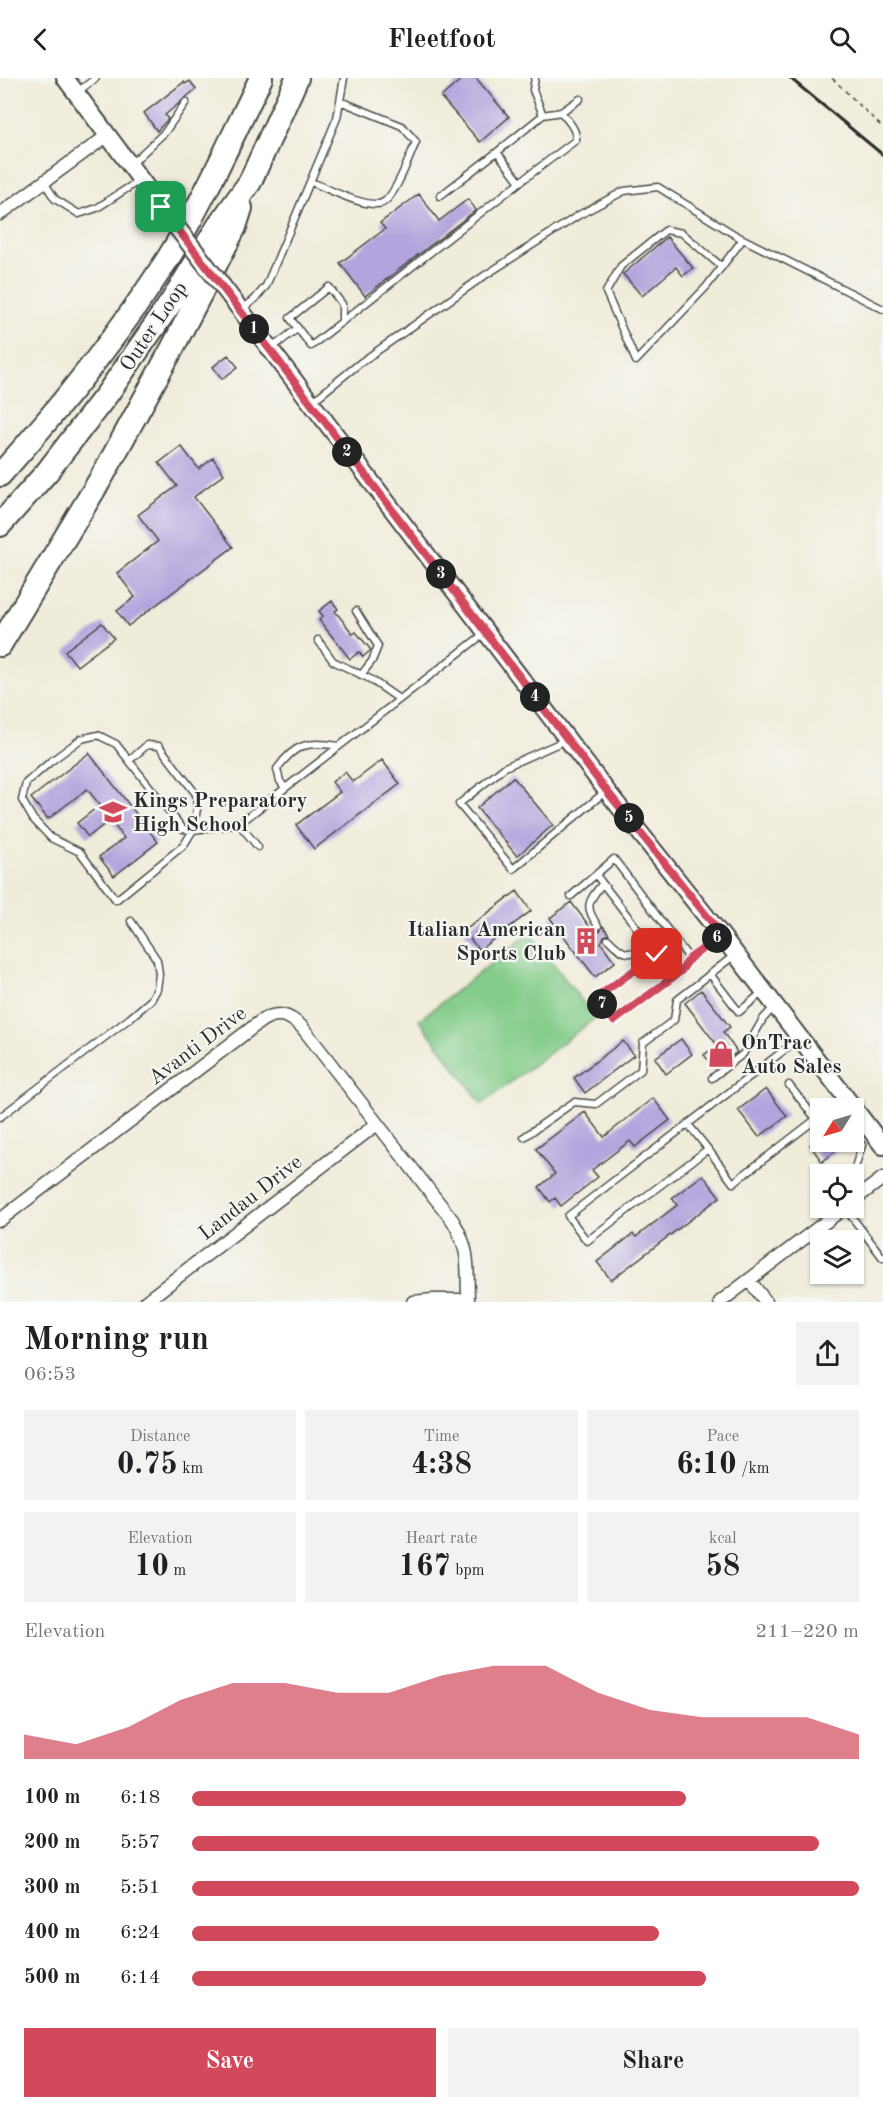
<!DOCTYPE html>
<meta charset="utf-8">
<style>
:root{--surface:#fff;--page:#f2f2f2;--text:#202124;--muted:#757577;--accent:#d1495b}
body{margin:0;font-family:"Old Standard TT",serif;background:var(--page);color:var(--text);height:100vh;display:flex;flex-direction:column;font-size:22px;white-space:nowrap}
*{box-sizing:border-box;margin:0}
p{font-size:20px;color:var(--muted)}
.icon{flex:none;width:33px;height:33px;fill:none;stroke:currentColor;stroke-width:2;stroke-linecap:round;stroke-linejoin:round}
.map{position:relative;height:1224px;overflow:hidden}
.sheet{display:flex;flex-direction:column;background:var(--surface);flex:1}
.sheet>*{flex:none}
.needle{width:39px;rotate:233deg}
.tools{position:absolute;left:810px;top:1020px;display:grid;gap:12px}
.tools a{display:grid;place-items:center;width:54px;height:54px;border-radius:0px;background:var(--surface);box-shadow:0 2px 4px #0004;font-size:30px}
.pin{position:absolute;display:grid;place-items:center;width:51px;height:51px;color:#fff;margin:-26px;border-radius:12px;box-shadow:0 3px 9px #0006}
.km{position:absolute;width:30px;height:30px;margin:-15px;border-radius:50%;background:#222;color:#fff;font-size:16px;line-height:30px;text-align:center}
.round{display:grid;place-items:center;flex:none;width:63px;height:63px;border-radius:0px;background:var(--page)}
.head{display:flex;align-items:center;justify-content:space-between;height:102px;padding:0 24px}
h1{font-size:33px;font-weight:700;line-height:45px}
.figures{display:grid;grid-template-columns:repeat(3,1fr);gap:9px;height:102px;padding:6px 24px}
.figures div{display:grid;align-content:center;border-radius:0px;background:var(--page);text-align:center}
.figures b{font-size:30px;font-weight:700}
.figures small{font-size:16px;font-weight:400}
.figures p{font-size:16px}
.chart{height:168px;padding:12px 24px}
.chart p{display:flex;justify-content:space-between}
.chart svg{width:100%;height:108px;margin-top:6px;fill:var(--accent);opacity:.7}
.primary-button{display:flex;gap:12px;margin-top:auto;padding:12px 24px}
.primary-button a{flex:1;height:69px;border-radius:0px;background:var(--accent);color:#fff;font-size:24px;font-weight:700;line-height:69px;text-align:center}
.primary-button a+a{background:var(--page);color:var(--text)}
ul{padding:0 24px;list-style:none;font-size:20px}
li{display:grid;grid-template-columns:96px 72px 1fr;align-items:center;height:45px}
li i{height:15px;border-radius:8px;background:var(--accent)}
header{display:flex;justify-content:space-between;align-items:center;height:78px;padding:0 24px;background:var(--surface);font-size:27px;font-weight:700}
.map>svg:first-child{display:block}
.park{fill:#83cc89;stroke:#577c5a;stroke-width:1.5}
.building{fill:#b4a4dd}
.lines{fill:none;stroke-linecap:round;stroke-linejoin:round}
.lane-casing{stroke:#494845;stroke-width:9}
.street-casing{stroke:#494845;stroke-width:15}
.secondary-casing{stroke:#494845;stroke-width:20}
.highway-casing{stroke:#494845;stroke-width:26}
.path{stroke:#494845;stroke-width:1.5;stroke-dasharray:4.5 4.5;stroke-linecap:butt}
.lane{stroke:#fff;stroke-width:6}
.street{stroke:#fff;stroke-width:12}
.secondary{stroke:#fff;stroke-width:16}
.highway{stroke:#fff;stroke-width:22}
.rail{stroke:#2b2b2b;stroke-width:3}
.secondary-bridge-casing{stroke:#494845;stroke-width:20;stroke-linecap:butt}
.secondary-bridge{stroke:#fff;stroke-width:16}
.route-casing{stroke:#fff;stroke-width:12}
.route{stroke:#d1495b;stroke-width:8}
.labels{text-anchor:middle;stroke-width:4.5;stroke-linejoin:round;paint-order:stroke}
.street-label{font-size:21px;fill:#2b2b2b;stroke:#f6f6f2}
.poi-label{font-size:21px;font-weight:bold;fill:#2b2b2b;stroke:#f6f6f2;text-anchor:start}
</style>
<header><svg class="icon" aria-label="back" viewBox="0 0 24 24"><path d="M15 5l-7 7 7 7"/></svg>Fleetfoot<svg class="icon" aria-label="search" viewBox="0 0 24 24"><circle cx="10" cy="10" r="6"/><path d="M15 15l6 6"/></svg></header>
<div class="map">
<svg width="883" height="1224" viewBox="0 0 883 1224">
<rect width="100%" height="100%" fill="#f6f6f2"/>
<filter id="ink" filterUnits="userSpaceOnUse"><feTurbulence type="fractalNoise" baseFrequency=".0167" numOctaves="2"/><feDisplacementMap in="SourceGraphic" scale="12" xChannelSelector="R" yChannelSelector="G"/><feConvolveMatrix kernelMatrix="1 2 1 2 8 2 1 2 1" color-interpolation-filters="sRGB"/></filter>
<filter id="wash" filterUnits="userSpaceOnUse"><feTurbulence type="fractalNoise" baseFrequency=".008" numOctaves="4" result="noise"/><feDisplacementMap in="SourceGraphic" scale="24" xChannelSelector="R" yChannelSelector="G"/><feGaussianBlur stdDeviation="1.35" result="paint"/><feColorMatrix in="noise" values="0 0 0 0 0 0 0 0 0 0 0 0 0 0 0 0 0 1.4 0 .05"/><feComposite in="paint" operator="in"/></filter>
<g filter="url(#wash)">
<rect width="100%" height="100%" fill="#f0ecda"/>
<path class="park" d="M530 855 595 940 482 1026 419 942Z"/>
<g id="blocks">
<path class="building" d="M463 0H476L509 39 480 64 441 19Z
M190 3 196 11 165 37 168 41 157 53 144 35 184 4 185 6Z
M419 116 439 143 468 121 476 132 365 218 340 185 385 151 380 145Z
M667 159 693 190 683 198 676 189 642 218 623 196Z
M228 277 238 289 222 301 213 289Z
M181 368 199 391 213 380 224 396 194 419 233 469 128 548 117 533 135 519 117 495 158 463 138 437 177 408 159 385Z
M332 523 338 531 335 533 353 556 356 554 371 572 363 579 359 574 350 581 319 542 323 538 319 533Z
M102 545 114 560 77 588 65 573Z
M89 675 158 764 114 798 99 779 124 760 110 742 88 759 77 745 100 727 87 711 48 741 31 720Z
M382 682 400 706 314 771 296 747 340 714 332 704 345 694 353 704Z
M513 699 553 747 517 778 477 730Z
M517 813 531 833 479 872 464 853Z
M571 824 593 853H600L603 848 609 856 604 858 601 865 615 884 595 899 550 840Z
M701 912 730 949 723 954 737 974 715 991 704 977 717 967 685 925Z
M681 961 692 976 666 996 655 980Z
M623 963 634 977 585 1015 574 1000Z
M766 1011 787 1038 759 1059 738 1032Z
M653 1020 670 1042 635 1069 630 1063 592 1092 598 1099 561 1128 555 1120 550 1124 539 1109 555 1096 536 1071 585 1034 604 1059Z
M820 1059V1064H838L842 1068 822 1084 810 1067Z
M703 1097 720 1119 611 1202 597 1184 633 1156 636 1159 677 1127 672 1120Z"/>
</g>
</g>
<g filter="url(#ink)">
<use href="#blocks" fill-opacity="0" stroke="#494845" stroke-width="1.5"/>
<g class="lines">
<defs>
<path id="lane" d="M535 0 533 12 543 37
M76 15 96 0
M497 74 543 37 561 34 580 21
M130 87 165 54 186 24
M44 104 55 121 79 136 97 130 140 102
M311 104C327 110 366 131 382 125 395 120 410 77 416 64L402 48 340 23
M520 104 576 62C577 51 567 42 561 34
M722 189 682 155 666 152 621 188 606 214 636 283 707 208 743 161
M241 232 255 221 266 208 337 40 344 0
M342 244V226L329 209 290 240 311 268 520 104 497 74 440 118
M272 270 298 250
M313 323 360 285 484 198 579 137 624 113 658 109 737 158 883 231
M356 533 378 568 372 583 361 597
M318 562 333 583 370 601 399 621
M566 662 505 689 459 726 513 791 606 713
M130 682 147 667 159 668 196 716 197 731 193 752 184 767 116 822 80 774 51 760 33 741 22 722 26 705 50 684 81 661 98 657 116 666 183 751 193 752 239 746 485 555
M285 710 280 703 277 691C295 665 309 663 339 668
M239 746 258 769
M596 797 657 876 597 919 614 943 681 893 689 880
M571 818 614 781 689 880 721 857
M598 848C584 828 588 824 602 806
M608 861C625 879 629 878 650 868
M710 896 739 934 764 913
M800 960 568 1138 587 1163 708 1071 733 1105 820 1038
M712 1000 743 976 763 941 775 928
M789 1007 816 1041
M830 1030 844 1020
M0 1039 130 940 151 922 157 911 159 896 157 882 131 843
M688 1046 708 1071
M524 1059 574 1024 596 1026 641 992 643 965 674 942 677 922 736 876
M853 1096 862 1067 854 1056
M845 1130 883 1180"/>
<path id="street" d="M0 136 108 57
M854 1122 883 1100
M0 1142 261 943C277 933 288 936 302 949L453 1143C471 1173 467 1191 468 1224
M749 1202 766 1224
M145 1224 377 1046
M413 1224 432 1222H468
M720 1224 844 1130"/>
<path id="secondary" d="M65 0 161 129
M223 209 606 712 721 857 883 1068"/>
<path id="highway" d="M0 397C60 330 118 258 167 182 203 124 231 61 261 0
M0 447 47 394 108 315 172 223 219 147 250 104 297 0
M0 567 103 397 173 269 235 149 241 130"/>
</defs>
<use href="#lane" class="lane-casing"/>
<use href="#street" class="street-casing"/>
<use href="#secondary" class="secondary-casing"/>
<use href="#highway" class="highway-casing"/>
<path class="path" d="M832 0 883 50"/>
<use href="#lane" class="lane"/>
<use href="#street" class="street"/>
<use href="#secondary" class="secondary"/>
<use href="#highway" class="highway"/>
<path class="rail" d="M790 0 883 77"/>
<defs>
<path id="secondary-bridge" d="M161 129 223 209"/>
</defs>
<use href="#secondary-bridge" class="secondary-bridge-casing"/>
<use href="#secondary-bridge" class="secondary-bridge"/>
</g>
</g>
<g class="lines" filter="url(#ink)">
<defs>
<path id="route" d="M161 129 606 712 722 857 690 880 681 893 614 943 597 919 657 876"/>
</defs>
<use href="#route" class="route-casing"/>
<use href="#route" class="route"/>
</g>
<defs>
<symbol id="school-bare" viewBox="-9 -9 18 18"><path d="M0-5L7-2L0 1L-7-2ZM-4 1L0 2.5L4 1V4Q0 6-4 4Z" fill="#d1495b" stroke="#f6f6f2" stroke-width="2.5" paint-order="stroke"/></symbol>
<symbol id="building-bare" viewBox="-9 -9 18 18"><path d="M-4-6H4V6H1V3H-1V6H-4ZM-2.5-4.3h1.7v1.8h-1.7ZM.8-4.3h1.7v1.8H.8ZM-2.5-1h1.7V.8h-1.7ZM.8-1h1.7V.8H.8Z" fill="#d1495b" stroke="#f6f6f2" stroke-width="2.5" paint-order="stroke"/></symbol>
<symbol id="shop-bare" viewBox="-9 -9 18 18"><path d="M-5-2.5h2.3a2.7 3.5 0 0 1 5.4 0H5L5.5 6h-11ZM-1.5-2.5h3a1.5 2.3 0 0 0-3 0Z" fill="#d1495b" stroke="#f6f6f2" stroke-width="2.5" paint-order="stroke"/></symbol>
</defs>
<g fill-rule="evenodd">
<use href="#school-bare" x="94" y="715" width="38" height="38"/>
<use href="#building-bare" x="567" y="844" width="38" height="38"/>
<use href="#shop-bare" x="702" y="957" width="38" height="38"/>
</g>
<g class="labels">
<g class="street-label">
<text transform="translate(153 248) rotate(-56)" y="7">Outer Loop</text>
<text transform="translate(197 967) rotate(-37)" y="7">Avanti Drive</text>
<text transform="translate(250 1119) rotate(-38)" y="7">Landau Drive</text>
</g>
<g class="poi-label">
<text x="133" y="729">Kings Preparatory<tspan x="133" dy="24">High School</tspan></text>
<text x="566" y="858" text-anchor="end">Italian American<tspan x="566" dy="24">Sports Club</tspan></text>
<text x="741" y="971">OnTrac<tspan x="741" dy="24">Auto Sales</tspan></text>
</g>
</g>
</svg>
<div class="tools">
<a><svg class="needle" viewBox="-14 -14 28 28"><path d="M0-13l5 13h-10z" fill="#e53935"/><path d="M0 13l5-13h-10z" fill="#757577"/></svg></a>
<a><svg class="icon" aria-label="locate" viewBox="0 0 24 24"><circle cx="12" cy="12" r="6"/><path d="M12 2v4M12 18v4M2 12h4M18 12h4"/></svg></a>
<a><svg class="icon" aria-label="layers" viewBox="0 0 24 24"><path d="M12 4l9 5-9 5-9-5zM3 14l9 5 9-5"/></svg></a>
</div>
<div class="pin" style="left:161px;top:129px;background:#1e9e55"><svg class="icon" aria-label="arrive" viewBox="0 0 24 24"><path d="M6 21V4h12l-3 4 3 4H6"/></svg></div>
<div class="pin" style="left:657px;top:876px;background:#d93025"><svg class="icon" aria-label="check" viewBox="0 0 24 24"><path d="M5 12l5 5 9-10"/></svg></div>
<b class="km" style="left:254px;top:251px">1</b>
<b class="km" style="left:347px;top:374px">2</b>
<b class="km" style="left:441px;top:496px">3</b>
<b class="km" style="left:535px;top:619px">4</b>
<b class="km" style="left:629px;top:740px">5</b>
<b class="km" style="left:717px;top:860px">6</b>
<b class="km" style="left:602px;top:926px">7</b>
</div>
<section class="sheet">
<div class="head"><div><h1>Morning run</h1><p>06:53</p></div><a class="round"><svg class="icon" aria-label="share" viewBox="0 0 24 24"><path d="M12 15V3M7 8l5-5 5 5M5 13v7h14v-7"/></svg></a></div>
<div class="figures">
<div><p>Distance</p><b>0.75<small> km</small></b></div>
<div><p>Time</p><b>4:38</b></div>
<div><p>Pace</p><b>6:10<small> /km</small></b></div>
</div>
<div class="figures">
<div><p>Elevation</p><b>10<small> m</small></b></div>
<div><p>Heart rate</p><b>167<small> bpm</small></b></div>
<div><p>kcal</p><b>58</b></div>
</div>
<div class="chart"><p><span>Elevation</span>211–220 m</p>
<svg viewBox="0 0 160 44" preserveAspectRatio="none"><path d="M0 44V34L10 38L20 31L30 20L40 13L50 13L60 17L70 17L80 10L90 6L100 6L110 17L120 24L130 27L140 27L150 27L160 34V44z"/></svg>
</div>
<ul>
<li><b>100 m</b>6:18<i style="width:74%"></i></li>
<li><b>200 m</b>5:57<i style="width:94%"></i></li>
<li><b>300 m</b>5:51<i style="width:100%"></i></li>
<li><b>400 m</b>6:24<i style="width:70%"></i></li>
<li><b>500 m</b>6:14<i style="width:77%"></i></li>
</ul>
<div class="primary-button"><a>Save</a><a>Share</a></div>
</section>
